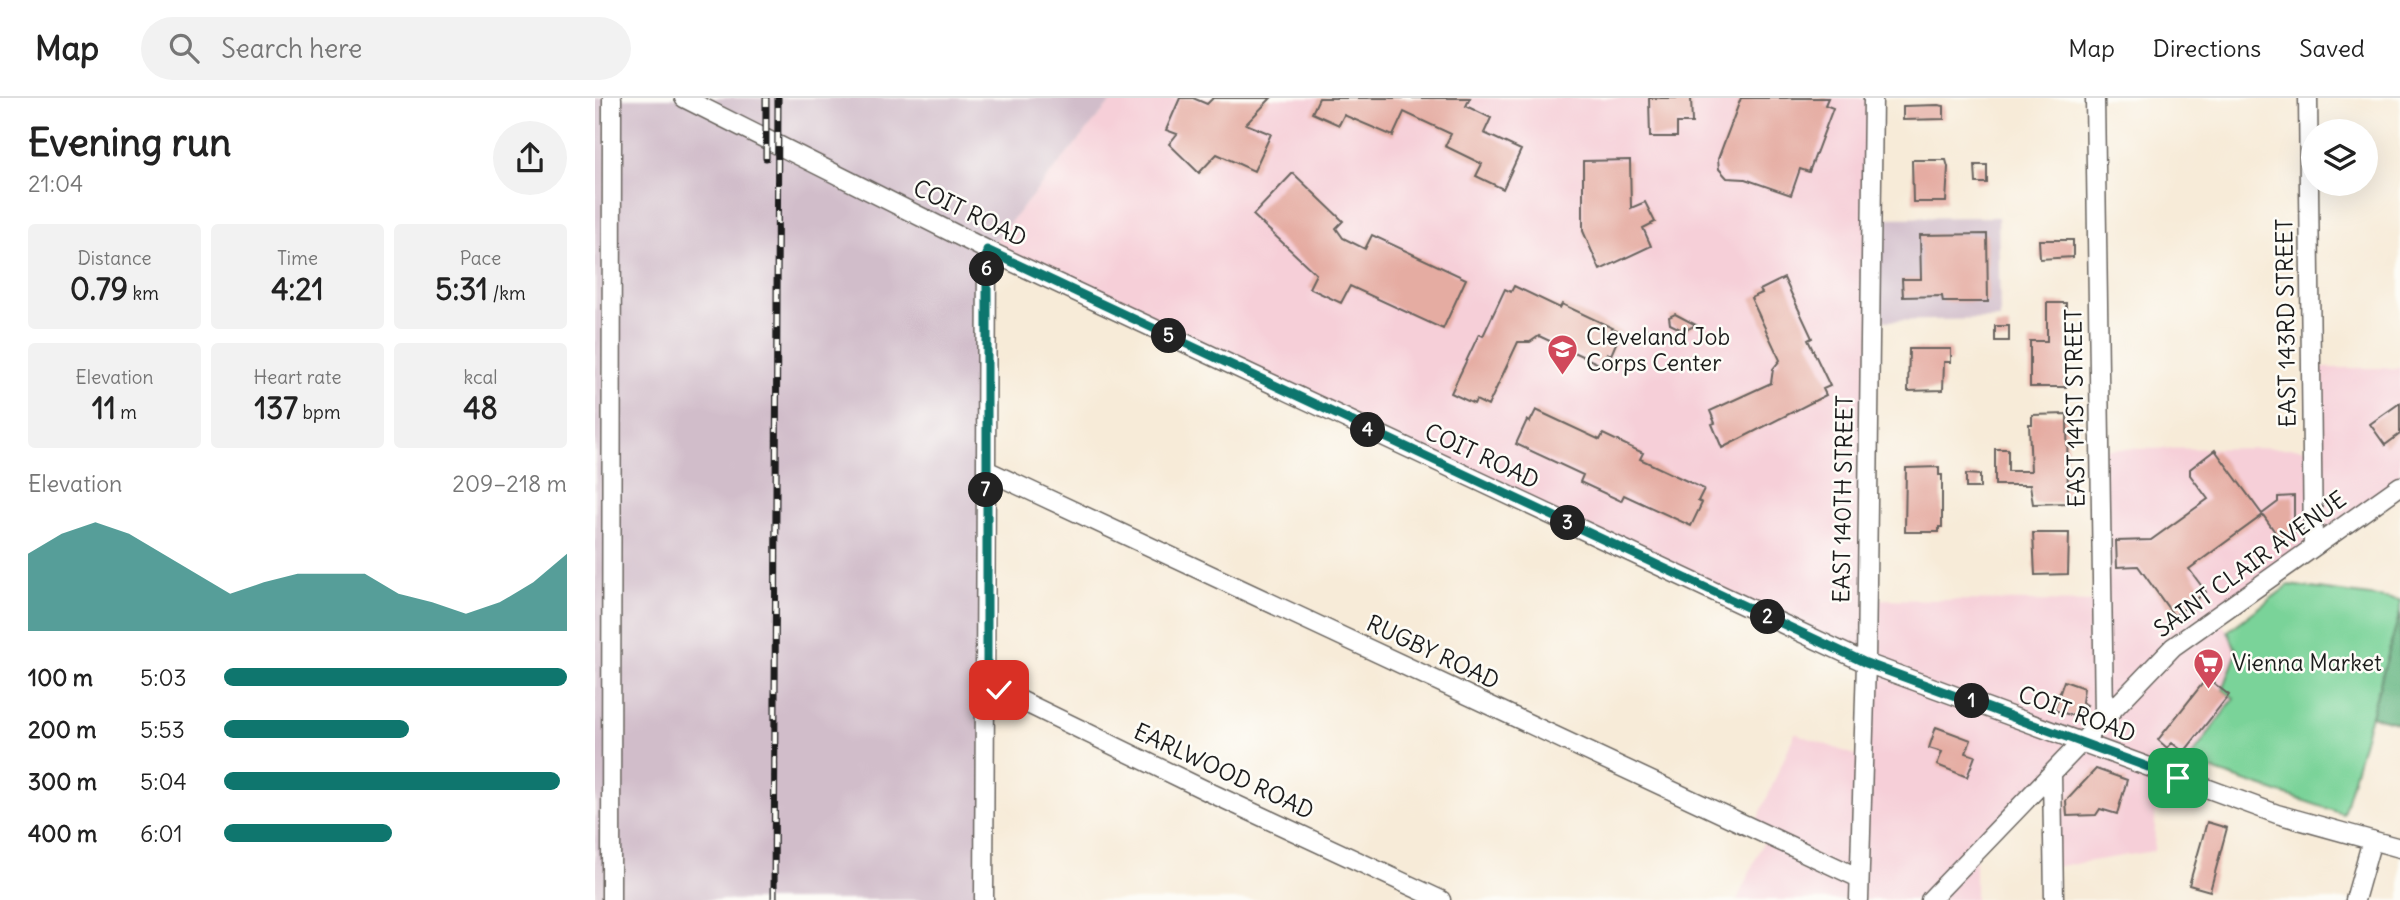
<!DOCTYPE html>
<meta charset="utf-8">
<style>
:root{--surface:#fff;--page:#f2f2f2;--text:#222;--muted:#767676;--line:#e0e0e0;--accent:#0f766e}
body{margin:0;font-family:Delius,sans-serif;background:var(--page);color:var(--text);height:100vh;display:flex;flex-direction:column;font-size:26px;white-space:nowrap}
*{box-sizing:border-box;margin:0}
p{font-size:23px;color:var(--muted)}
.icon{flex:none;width:38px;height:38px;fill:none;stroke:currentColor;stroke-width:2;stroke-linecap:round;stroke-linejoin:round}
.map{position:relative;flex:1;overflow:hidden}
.drawer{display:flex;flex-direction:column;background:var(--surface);width:595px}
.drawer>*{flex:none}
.fabs{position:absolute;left:1706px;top:21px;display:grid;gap:14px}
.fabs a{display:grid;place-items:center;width:77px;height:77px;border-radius:50%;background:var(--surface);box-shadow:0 7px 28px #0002;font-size:35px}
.pin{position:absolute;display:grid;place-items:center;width:60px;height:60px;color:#fff;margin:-30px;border-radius:14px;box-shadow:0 4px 10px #0006}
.km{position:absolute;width:35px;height:35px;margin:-18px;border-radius:50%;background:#222;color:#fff;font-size:19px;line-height:35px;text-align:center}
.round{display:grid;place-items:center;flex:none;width:74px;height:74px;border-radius:37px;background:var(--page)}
.overview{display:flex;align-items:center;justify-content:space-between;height:119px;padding:0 28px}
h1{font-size:38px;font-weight:800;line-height:52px}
.figures{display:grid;grid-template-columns:repeat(3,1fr);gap:10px;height:119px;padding:7px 28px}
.figures div{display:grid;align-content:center;border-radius:7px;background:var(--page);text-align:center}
.figures b{font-size:30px;font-weight:800}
.figures small{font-size:19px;font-weight:400}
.figures p{font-size:19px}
.chart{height:196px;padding:14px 28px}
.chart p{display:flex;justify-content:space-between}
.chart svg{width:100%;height:126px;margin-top:7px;fill:var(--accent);opacity:.7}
ul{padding:0 28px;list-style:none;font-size:23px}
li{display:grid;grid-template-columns:112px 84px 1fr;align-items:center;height:52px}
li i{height:18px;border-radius:9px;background:var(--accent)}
header{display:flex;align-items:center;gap:42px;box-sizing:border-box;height:98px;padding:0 35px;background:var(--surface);border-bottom:2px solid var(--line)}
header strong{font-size:33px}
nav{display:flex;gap:38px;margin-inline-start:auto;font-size:24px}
.search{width:490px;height:63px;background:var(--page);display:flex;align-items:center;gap:18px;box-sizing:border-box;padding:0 24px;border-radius:38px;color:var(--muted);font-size:26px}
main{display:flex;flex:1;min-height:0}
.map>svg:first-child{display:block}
.built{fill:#f6cfd8}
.industrial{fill:#d1bdca}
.green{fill:#7ad399;stroke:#4b785a;stroke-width:2}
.forest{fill:#63b581;stroke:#40684e;stroke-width:2}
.building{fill:#e5aca2}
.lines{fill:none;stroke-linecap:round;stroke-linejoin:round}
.minor-casing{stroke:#69645e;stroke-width:21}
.minor{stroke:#fff;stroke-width:18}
.rail-casing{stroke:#1c1c1c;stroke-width:7}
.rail{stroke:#fdfcf7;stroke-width:4.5;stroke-dasharray:13;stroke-linecap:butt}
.route-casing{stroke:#fff;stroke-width:14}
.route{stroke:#0f766e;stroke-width:9}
.labels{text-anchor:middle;stroke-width:5;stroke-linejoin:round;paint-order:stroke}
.street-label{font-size:23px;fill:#1c1c1c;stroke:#fdfcf7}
.poi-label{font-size:23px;fill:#1c1c1c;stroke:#fdfcf7;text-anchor:start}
</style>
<header>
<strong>Map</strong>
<div class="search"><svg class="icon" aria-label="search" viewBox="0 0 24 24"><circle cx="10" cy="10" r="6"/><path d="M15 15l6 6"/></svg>Search here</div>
<nav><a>Map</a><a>Directions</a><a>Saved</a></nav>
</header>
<main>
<section class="drawer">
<div class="overview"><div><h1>Evening run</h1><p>21:04</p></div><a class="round"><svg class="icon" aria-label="share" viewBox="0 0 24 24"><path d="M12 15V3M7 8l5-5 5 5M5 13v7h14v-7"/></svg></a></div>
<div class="figures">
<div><p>Distance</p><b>0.79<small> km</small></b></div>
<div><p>Time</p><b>4:21</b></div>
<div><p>Pace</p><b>5:31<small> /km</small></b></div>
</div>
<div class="figures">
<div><p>Elevation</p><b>11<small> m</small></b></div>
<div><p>Heart rate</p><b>137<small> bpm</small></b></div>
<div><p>kcal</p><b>48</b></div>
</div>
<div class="chart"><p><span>Elevation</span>209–218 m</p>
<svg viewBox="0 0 160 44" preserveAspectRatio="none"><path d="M0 44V17L10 10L20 6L30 10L40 17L50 24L60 31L70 27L80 24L90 24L100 24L110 31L120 34L130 38L140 34L150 27L160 17V44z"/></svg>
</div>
<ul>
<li><b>100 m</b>5:03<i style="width:100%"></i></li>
<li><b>200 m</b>5:53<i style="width:54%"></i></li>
<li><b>300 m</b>5:04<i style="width:98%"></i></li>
<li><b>400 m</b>6:01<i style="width:49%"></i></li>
</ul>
</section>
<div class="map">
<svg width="1805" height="802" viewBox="0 0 1805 802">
<rect width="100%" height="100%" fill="#fdfcf7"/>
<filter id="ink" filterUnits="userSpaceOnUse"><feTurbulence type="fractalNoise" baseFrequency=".0143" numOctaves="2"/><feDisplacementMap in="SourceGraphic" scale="14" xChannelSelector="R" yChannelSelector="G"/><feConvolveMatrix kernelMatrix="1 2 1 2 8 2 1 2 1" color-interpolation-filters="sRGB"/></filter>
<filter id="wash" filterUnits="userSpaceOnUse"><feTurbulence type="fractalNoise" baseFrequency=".00686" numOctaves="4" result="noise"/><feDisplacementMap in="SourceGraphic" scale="28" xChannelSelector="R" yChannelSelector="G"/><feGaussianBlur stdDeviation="1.57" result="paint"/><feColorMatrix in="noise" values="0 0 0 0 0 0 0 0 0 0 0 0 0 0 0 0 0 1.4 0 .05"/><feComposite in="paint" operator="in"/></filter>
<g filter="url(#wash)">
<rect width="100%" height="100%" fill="#f7ebd8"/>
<path class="built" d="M519 0H1278L1272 501 1507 504 1505 351 1716 350V270H1805V388L1621 520 1633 533 1642 554 1639 600 1583 680 1562 672 1559 753 1458 769V677L1380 756V802H1142L1171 738 1158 732 1200 635 1267 660 1270 564 392 152Z"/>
<path class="industrial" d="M0 0H519L392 152 389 802H0Z
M1403 119 1405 221 1275 223 1276 120Z"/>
<path class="green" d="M1694 487 1805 502V514L1748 716 1593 664 1639 600 1628 592 1642 554 1633 533Z"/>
<path class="forest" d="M1805 514V626L1776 618Z"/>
<g id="blocks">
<path class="building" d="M585 0H598L612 6 618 0H676L651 26 676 36 659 73 622 56 604 75 574 46 582 36 571 32Z
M724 0H875L871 8 896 20 889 35 926 52 908 91 881 78 887 66 850 48 856 36 809 14 798 38 749 17 744 27 717 15Z
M1054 0H1096L1097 25H1082V39H1055Z
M1146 0H1233L1230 7 1238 10 1214 74 1205 71 1196 97 1150 81 1132 80 1124 71 1123 61Z
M1343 7 1349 8V21L1308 22V8Z
M1035 62 1036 110 1050 104 1060 124 1048 130 1056 148 1005 172 988 133V63Z
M1317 62H1351L1353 69 1351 104H1318Z
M1380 67H1392V85H1381Z
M698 75 748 123 741 130 748 140 770 151 777 137 871 181 848 231 755 188 746 205 714 190 721 176 658 117Z
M1392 136 1393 204H1348L1347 198 1308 199 1307 181H1326L1325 137Z
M1444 142H1478V159L1445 161Z
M1189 180 1217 240 1213 242 1235 288 1228 291 1231 297 1127 350 1117 326 1120 325 1115 313 1176 285 1178 271 1185 262 1156 200 1167 195 1165 192Z
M919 188 965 210 967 206 1026 234 1016 257 1012 255 1006 267 944 238 935 244H923L893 308 881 302 879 306 856 295 884 236 888 238 910 191 916 194Z
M1452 205H1471V289H1435V243H1452Z
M1080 216 1101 227 1089 233 1075 226 1074 219Z
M1400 228H1414V243H1400Z
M1314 251H1356V264H1349L1348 292 1313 293Z
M1805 305V336L1790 347 1775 326Z
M941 312 1005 342 1008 336 1048 355 1045 361 1109 391 1103 403 1107 405 1096 428 1029 397 1026 403 985 384 988 377 921 346 932 322 935 324Z
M1472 316 1473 405 1438 406 1435 387H1400V351H1413V373H1436L1434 326H1437V317Z
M1620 352 1667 416 1683 404V399L1699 398V435L1687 444 1668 417 1594 471 1611 494 1579 518 1543 468 1522 469 1521 443 1556 442 1613 401 1595 377V371Z
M1344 369V377H1347V429H1344V434H1310L1311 370Z
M1371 376 1385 377V390H1371Z
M1438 435H1474L1473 476 1440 477Z
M1612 580 1634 597 1589 654 1577 645 1572 650 1563 642Z
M1469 583 1489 590 1487 604 1492 607 1482 619 1459 612Z
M1341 629 1376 642 1371 655 1380 658 1372 679 1342 667 1347 654 1334 650Z
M1501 671 1532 682 1522 716 1505 711 1501 717 1472 718 1471 703Z
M1612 724 1632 730 1615 793 1594 787Z"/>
</g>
</g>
<g filter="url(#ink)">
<use href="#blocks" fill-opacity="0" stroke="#69645e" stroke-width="2"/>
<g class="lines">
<defs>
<path id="minor" d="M89 0 392 152 1271 565 1682 716 1805 750
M1500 0 1509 618
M1713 0 1718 449
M391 372 1264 780
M392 586 614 694 846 802
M1457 675 1459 802
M16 802 17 0
M389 802 392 152
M1264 802 1271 565 1278 0
M1335 802 1578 549 1805 388
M1760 802 1777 742"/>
</defs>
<use href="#minor" class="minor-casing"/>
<use href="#minor" class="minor"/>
<defs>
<path id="rail" d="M171 60V0
M179 802 183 0"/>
</defs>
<use href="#rail" class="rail-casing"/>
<use href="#rail" class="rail"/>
</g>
</g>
<g class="lines" filter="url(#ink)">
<defs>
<path id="route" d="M404 592 392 586V152L1271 565 1583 680"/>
</defs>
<use href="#route" class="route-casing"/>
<use href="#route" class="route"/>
</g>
<defs>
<symbol id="school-pin" viewBox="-11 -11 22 30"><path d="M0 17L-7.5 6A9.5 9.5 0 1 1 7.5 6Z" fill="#d1495b" stroke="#fdfcf7"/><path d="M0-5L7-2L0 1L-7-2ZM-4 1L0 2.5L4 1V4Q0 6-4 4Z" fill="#fff"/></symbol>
<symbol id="supermarket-pin" viewBox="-11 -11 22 30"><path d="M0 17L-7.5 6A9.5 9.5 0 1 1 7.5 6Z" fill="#d1495b" stroke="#fdfcf7"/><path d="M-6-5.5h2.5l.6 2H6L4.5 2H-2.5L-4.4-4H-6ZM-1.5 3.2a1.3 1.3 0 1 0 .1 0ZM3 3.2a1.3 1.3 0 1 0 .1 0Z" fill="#fff"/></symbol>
</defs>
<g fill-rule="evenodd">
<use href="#school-pin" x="950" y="234" width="35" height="47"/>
<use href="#supermarket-pin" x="1596" y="548" width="35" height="47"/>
</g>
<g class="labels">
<g class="street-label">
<text transform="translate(375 115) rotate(26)" y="8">COIT ROAD</text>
<text transform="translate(1691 225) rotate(-91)" y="8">EAST 143RD STREET</text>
<text transform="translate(1480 310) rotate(-91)" y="8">EAST 141ST STREET</text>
<text transform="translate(887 358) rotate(25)" y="8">COIT ROAD</text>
<text transform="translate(1248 401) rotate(-89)" y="8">EAST 140TH STREET</text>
<text transform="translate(1655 466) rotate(-36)" y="8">SAINT CLAIR AVENUE</text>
<text transform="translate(838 554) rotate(25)" y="8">RUGBY ROAD</text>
<text transform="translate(1482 616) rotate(20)" y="8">COIT ROAD</text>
<text transform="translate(629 673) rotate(25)" y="8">EARLWOOD ROAD</text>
</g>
<g class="poi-label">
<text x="991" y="247">Cleveland Job<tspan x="991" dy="26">Corps Center</tspan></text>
<text x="1637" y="573">Vienna Market</text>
</g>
</g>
</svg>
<div class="fabs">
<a><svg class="icon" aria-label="layers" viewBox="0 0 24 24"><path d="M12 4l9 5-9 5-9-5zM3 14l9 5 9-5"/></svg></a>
</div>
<div class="pin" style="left:1583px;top:680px;background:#1e9e55"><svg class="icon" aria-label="arrive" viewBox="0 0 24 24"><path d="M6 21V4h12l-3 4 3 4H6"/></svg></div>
<div class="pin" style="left:404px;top:592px;background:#d93025"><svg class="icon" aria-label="check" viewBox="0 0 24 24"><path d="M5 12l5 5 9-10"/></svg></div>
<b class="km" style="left:1377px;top:603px">1</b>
<b class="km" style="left:1173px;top:519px">2</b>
<b class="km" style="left:973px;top:425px">3</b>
<b class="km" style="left:773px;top:332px">4</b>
<b class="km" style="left:574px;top:238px">5</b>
<b class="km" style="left:392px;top:171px">6</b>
<b class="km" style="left:391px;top:392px">7</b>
</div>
</main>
